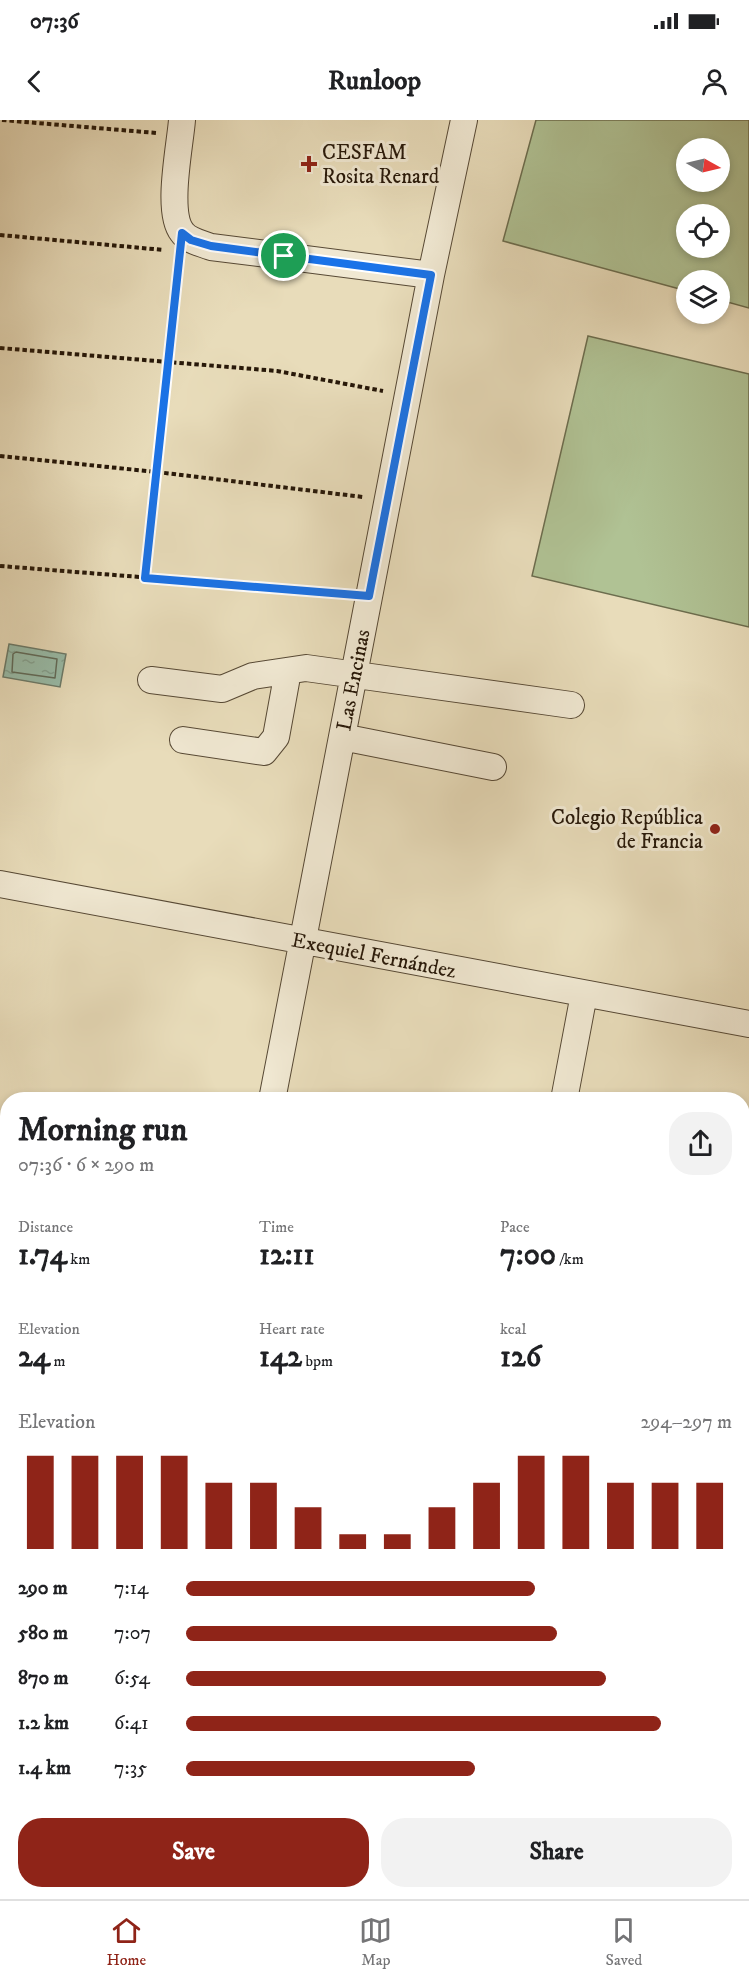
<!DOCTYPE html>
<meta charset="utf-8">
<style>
:root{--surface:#fff;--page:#f2f2f2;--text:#202124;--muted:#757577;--line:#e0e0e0;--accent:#8f2418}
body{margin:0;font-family:"IM FELL DW Pica",serif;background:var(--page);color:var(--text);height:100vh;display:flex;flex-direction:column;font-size:22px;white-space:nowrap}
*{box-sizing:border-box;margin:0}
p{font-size:20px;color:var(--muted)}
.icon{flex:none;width:33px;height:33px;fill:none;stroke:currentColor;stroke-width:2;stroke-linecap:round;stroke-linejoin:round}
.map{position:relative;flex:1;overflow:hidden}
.sheet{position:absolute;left:0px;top:972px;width:750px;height:807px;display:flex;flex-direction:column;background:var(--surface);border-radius:24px 24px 0 0;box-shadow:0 3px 9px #0003}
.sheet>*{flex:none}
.needle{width:39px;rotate:98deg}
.tools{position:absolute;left:676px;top:18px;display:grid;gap:12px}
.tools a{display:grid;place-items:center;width:54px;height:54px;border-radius:50%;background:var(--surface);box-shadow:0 3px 9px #0003;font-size:30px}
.pin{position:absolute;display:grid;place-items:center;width:51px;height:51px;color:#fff;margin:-26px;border:3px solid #fff;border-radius:50%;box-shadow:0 2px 6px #0007}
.round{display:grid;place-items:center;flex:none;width:63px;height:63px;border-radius:24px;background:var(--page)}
.overview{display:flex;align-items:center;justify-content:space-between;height:102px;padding:0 18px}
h1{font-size:33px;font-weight:800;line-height:45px}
.stats{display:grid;grid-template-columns:repeat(3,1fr);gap:9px;height:102px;padding:6px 18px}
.stats div{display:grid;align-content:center}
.stats b{font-size:30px;font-weight:800}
.stats small{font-size:16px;font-weight:400}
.stats p{font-size:16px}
.chart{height:168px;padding:12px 18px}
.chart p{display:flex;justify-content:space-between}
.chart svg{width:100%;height:108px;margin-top:6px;stroke:var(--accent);stroke-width:6}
.primary-button{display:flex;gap:12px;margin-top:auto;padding:12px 18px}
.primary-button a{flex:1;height:69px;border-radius:24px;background:var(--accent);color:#fff;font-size:24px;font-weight:800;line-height:69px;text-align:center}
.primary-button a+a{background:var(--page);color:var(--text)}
ul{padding:0 18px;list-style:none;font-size:20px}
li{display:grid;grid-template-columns:96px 72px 1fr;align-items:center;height:45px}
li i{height:15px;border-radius:8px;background:var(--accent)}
.status{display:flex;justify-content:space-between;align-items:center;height:42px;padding:0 30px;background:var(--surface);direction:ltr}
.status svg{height:16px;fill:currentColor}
header{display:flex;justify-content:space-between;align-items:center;height:78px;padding:0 18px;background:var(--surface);font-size:27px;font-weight:800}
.tabs{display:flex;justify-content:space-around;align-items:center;height:84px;border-top:2px solid var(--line);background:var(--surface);font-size:16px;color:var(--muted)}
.tabs a{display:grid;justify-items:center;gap:3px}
.tabs .selected{color:var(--accent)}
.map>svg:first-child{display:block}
.garden{fill:#b0c294;stroke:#6c6d4e;stroke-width:1.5;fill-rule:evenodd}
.water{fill:url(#water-ripples);stroke:#6b7a69;stroke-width:1.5}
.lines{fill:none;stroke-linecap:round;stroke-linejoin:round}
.shore{stroke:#606a59;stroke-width:1.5}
.minor-casing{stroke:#574935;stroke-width:28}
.major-casing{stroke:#271809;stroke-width:36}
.path{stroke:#271809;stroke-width:4;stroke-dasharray:4.5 3;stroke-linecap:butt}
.minor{stroke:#f0e8d2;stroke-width:26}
.major{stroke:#e4be7d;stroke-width:33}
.route-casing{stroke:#fff;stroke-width:12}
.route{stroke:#1a73e8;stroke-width:8}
.poi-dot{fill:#8f2418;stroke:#f0e8d2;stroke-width:2}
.labels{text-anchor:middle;stroke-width:6;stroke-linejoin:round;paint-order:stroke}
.poi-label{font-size:21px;fill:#271809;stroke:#f0e8d2;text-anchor:start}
.street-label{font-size:21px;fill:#271809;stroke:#f0e8d2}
</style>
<div class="status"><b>07:36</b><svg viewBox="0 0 49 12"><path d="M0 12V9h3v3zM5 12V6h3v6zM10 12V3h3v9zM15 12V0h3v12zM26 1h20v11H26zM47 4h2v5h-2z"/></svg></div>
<header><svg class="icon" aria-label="back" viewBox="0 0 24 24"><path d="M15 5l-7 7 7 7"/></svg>Runloop<svg class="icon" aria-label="person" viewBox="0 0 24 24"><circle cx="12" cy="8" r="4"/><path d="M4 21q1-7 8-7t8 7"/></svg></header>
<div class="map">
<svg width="749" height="1779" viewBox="0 0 749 1779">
<defs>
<pattern id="water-ripples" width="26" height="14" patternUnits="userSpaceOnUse" patternTransform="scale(1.5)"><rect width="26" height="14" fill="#98bca9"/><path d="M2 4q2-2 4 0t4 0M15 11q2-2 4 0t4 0" fill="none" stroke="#83a190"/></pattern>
</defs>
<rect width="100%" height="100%" fill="#e8dcba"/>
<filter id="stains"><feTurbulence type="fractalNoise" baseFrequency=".00333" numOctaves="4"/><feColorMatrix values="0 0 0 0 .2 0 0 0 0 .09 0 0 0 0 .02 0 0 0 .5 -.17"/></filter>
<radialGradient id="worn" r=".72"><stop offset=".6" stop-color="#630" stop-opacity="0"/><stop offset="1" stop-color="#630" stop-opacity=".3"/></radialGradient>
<path class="garden" d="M536 0H749V188L720 180V160H687V171L503 121ZM687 28H720V62H687ZM687 94H720V128H687Z
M588 216 749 254V507L532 456Z"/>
<path class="water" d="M9 524 66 534 60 567 3 557Z"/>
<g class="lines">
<path class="shore" d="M16 532 57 539 55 558 12 552 13 534Z"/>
<defs>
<path id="minor" d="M182 0C180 26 166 92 182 112 188 121 201 123 211 127L431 155
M151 560 222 569 253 556 306 548 571 585
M342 617 493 647
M183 620 264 632 276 617 288 551
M0 764 749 904
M272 980 431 155 464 0
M564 980 584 874
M742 1184 749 1185
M0 1301 8 1302
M122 1779 123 1772
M380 1779 382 1772"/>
<path id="major" d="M0 1482 8 1483
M0 1525 8 1527
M742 1620 749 1621
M742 1664 749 1665"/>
</defs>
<use href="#minor" class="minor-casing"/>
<use href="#major" class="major-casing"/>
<path class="path" d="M2 0 156 13
M0 115 164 130
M0 228 277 251 383 271
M0 336 157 352 363 377
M0 446 343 473
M145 457 179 141"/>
<use href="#minor" class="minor"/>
<use href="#major" class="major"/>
</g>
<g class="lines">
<defs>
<path id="route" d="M182 113 191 120 211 126 431 155 369 476 145 458Z"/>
</defs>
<use href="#route" class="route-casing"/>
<use href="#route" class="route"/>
</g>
<g class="poi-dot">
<path d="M306 35h6v6h6v6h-6v6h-6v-6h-6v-6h6z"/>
<circle cx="715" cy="709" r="6"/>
</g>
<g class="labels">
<g class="poi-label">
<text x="322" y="39">CESFAM<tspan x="322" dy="24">Rosita Renard</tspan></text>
<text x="703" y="704" text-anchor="end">Colegio República<tspan x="703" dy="24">de Francia</tspan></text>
</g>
<g class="street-label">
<text transform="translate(353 560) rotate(-79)" y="7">Las Encinas</text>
<text transform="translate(374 835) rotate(11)" y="7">Exequiel Fernández</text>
</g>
</g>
<rect width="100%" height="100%" filter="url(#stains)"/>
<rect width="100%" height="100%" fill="url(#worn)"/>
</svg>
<div class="tools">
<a><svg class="needle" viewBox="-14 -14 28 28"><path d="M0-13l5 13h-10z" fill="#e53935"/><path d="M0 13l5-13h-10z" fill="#757577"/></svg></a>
<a><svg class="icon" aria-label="locate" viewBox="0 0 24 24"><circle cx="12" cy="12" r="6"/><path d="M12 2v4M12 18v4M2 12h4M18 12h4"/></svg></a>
<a><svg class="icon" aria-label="layers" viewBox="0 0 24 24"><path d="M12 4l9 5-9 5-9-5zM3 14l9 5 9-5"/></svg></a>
</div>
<div class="pin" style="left:284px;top:136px;background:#1e9e55"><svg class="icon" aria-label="arrive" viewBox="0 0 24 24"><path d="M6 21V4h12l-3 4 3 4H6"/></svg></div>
<section class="sheet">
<div class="overview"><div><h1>Morning run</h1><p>07:36 · 6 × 290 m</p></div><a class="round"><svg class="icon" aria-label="share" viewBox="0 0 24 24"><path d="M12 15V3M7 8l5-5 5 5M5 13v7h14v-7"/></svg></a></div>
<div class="stats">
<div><p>Distance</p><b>1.74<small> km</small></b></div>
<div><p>Time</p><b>12:11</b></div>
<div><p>Pace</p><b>7:00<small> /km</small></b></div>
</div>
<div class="stats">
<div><p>Elevation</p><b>24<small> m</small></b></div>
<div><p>Heart rate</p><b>142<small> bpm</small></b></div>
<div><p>kcal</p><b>126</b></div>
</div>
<div class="chart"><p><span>Elevation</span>294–297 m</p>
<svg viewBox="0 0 160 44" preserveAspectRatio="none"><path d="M5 44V6M15 44V6M25 44V6M35 44V6M45 44V17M55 44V17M65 44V27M75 44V38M85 44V38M95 44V27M105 44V17M115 44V6M125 44V6M135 44V17M145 44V17M155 44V17"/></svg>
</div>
<ul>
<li><b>290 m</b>7:14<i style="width:64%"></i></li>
<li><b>580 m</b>7:07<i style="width:68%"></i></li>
<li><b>870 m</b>6:54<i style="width:77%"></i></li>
<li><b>1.2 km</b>6:41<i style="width:87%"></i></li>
<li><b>1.4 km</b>7:35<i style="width:53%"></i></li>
</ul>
<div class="primary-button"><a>Save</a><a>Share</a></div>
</section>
</div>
<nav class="tabs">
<a class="selected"><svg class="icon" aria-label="home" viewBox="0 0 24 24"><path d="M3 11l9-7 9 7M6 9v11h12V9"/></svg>Home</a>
<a><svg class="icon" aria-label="map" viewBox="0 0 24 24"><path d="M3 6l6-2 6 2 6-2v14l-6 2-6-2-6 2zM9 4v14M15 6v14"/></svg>Map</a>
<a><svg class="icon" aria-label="saved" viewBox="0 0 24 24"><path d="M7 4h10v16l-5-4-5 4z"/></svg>Saved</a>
</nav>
